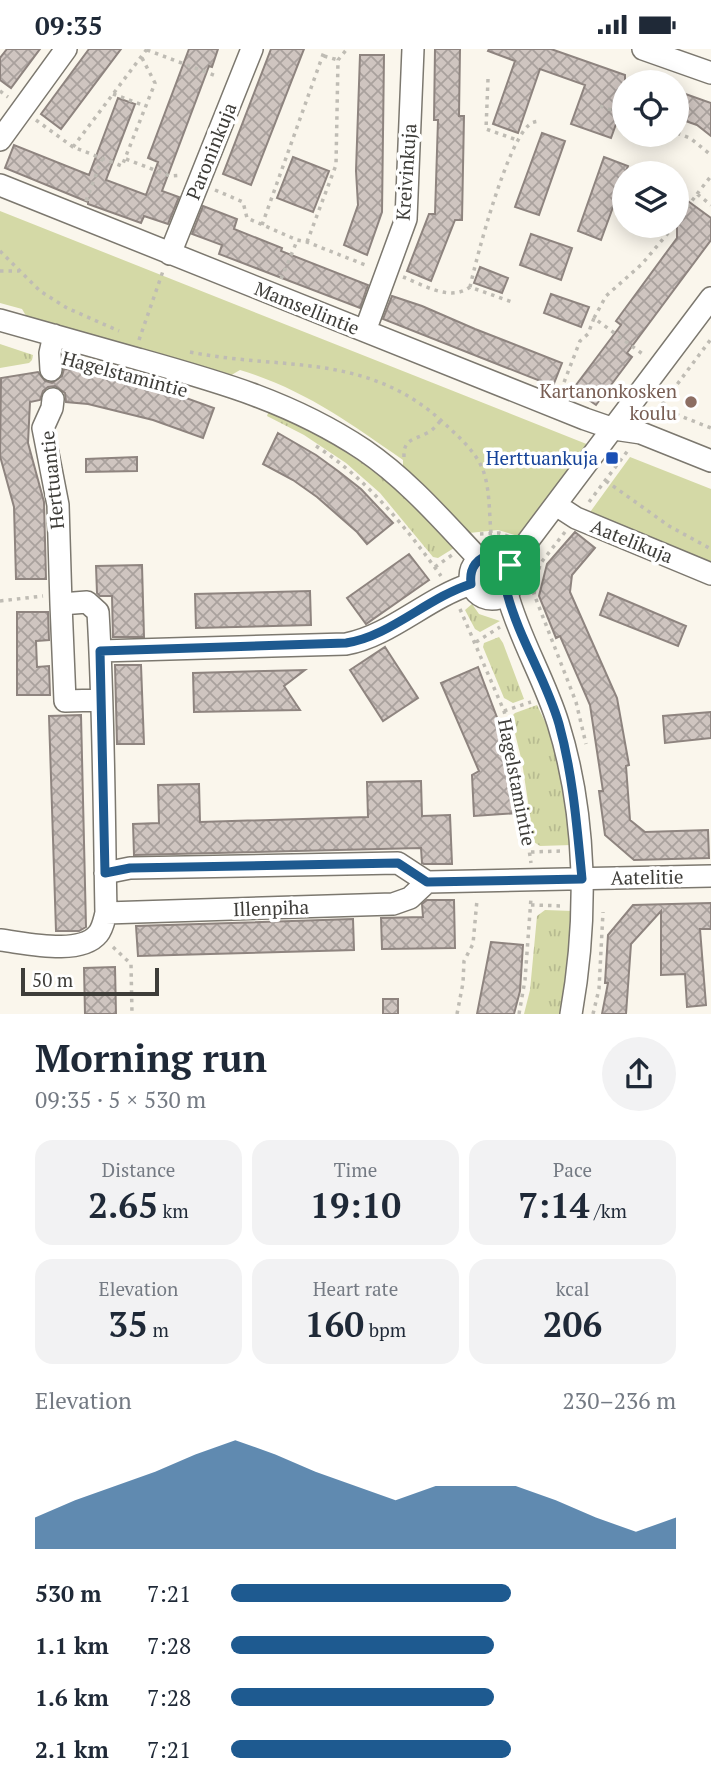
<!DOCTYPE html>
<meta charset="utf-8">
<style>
:root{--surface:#fff;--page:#f2f2f3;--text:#1f2937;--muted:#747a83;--accent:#1e5a90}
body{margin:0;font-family:"PT Serif",serif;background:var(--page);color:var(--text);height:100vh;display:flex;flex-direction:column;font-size:26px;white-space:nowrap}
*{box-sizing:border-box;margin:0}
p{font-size:23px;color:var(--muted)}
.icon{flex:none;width:38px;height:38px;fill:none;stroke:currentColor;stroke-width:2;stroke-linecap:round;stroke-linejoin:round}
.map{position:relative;height:965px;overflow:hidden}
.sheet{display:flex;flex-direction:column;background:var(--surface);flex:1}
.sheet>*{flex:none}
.fabs{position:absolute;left:612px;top:21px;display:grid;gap:14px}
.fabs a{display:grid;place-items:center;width:77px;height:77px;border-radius:50%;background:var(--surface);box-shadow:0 4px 18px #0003;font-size:35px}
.scale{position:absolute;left:21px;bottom:18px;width:138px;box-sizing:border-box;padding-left:7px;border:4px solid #3e3d39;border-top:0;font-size:19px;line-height:24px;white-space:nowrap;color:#3e3d39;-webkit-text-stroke:5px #fff;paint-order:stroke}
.pin{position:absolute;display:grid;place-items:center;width:60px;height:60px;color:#fff;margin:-30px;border-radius:14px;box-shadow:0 4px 10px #0006}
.round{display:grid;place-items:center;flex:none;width:74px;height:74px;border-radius:37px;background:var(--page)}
.headline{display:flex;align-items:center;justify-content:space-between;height:119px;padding:0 35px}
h1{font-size:38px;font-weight:800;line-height:52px}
.stats{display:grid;grid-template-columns:repeat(3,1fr);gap:10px;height:119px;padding:7px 35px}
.stats div{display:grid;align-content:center;border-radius:18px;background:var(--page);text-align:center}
.stats b{font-size:35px;font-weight:800}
.stats small{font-size:19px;font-weight:400}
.stats p{font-size:19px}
.chart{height:196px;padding:14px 35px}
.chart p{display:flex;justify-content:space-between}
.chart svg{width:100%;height:126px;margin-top:7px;fill:var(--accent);opacity:.7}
ul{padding:0 35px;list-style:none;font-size:23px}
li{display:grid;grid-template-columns:112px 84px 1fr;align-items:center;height:52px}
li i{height:18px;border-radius:9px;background:var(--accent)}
.status{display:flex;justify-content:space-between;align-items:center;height:49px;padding:0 35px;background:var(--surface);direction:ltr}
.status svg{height:19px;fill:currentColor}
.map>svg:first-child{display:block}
.grass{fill:url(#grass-tufts)}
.park{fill:#d4d9a6}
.building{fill:url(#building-cross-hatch);stroke:#8e847f;stroke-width:2}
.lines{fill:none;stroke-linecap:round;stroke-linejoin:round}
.minor-casing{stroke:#7c786f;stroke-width:24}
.path{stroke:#bfbcb4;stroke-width:3.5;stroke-dasharray:3.5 5;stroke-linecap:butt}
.minor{stroke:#fff;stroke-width:21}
.route-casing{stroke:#fff;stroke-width:14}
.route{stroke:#1e5a90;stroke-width:9}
.education-dot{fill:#8d6e63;stroke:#fff;stroke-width:2.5}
.transit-dot{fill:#1a4fb4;stroke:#fff;stroke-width:2.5}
.labels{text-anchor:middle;stroke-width:7;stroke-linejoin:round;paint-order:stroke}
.street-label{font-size:19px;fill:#3e3d39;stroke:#fff}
.education-label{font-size:19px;fill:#785e54;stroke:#fff;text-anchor:end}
.transit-label{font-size:19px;fill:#164399;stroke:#fff;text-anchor:end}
</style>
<div class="status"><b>09:35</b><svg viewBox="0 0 49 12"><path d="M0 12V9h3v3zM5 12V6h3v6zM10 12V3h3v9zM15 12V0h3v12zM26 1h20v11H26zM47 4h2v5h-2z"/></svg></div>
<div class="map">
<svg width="711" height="965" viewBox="0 0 711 965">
<defs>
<pattern id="grass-tufts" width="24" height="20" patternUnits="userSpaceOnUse" patternTransform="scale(1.75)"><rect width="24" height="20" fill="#d4d9a6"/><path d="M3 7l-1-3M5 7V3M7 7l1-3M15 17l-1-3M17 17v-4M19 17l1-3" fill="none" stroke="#b7bb90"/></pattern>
<pattern id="building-cross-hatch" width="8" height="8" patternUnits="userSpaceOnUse" patternTransform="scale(1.75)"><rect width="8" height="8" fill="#cfc5c0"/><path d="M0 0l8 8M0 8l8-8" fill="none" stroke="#a9a19d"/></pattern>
</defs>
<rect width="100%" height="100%" fill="#faf6ec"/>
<path class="grass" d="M0 295 33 306 32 311 29 314 0 319Z
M269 361C329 390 387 425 433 474 440 482 448 490 454 499L438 509 433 508 380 444 346 414 304 386 267 367Z
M472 555 479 565 500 572 480 583 475 580 465 561Z
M499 588 503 594 524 650 513 654 504 649 483 598 484 594Z
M537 656 552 687 559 709 572 796 540 797 534 793 522 713 511 668 515 664Z
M545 861 573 862V892L562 965H524L530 941 537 867Z"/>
<path class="park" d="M0 162 589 396 518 487 498 481 469 484 403 423V411C348 373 305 341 240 321L228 328 141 300 28 270 22 260 0 254Z
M630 408 711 440V515L588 466Z"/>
<path class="building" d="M7 0H40L11 39 0 31V9Z
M89 0H121L61 80 41 65Z
M189 0H218L212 18 209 17 162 142 179 148 168 175 144 167 141 174 88 155V153L5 119 14 96 89 126 118 49 135 55 106 131 146 146 158 113 148 109Z
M271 0H304L251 136 223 125Z
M435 0H460L459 67H464L462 171H455L431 232 407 222 429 165H435L438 71H434Z
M489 0H551L625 26V50L611 89 571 75 585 36 540 20 518 84 493 75 515 12 488 2Z
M360 6H384L382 163 367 206 344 196 358 156 356 122Z
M677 42 711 54V87L697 76 677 69Z
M542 84 565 92 539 166 515 158Z
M293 108 329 122 313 163 277 149Z
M604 108 628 117 601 191 578 182Z
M677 144 711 169V191L627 304 632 308 596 356 576 342V336L621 276 616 272 677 189Z
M203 157 237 170 234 180 282 199 281 202 368 236 360 259 219 205 222 196 192 185Z
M531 185 572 199 561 231 520 216Z
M480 218 508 229 502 244 474 234Z
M551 245 589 258 581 278 544 264Z
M392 247 422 257 475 280 562 314 553 337 383 270Z
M64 320 93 322 161 340 214 359 203 389 153 371 88 355 66 353 65 344 55 337 48 338 43 342 40 351 30 353 28 394 44 453 46 530H16L14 458 0 407 1 329 38 323 45 332 52 334 62 327Z
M278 384 316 406 338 422 361 440 393 474 367 495 357 483 317 448 293 431 263 415Z
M137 408V422L86 423V410Z
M575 483 595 499 572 526 570 543 617 649 629 716 626 717 630 771 645 783 708 781 709 809 634 811 605 786 599 742H603L590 656 560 587 556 589 539 547 547 515Z
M409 505 429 531 366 575 347 549Z
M142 516 144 588H113L112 547H100L97 544 96 517Z
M310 542 311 576 196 579 195 545Z
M608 544 686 577 678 597 600 566Z
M17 563H48L49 591 36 592 37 618 49 617 50 646H17Z
M385 598 418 649 383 672 350 621Z
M115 616H141L144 695H117Z
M478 618 507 695 518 764 474 767 472 726 479 722 441 634Z
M305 621 284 637 300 661 194 663 193 624Z
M711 663V689L665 694 663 667Z
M81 666 86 878 79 882H56L49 667Z
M421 732 422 767 450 766 452 815H424L422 814 421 799 134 806 133 775 159 774 158 736 199 735 200 773 368 768 367 733Z
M427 851H454L455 899 382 900 381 869 423 868 422 855Z
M711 854V880H700L706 956 687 958 685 925 661 926V862L631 895 626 965H602L608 934H605L608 886 633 856Z
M353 870 354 901 138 907 136 877Z
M491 893 523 896 520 942 514 965H477Z
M115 918 116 965H85L84 919Z
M383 950H398V965H383Z"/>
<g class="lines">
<defs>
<path id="minor" d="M643 0 711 24
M0 91 66 0
M0 136 585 370 614 380 641 384 711 412
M170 205 252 0
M0 271C46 284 92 297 138 310 220 333 292 353 364 401 408 431 443 472 479 510
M365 282 406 170 413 0
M51 321 50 304 54 286
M53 350 52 359 43 379 58 456 61 555
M556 456 576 469 711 525
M470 528a22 22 0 1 1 44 0a22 22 0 1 1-44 0Z
M510 516 711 249
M507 544C519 589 544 629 558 674 587 767 588 870 571 965
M100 602 346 595C390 587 427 549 471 535
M105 824 130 819 398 814 427 833 410 849 393 855 106 864
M427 833 711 827
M0 891C26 894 80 907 98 885 103 879 104 871 106 864 104 764 104 663 98 563L87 553 61 555 65 652 101 651"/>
</defs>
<use href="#minor" class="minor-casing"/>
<path class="path" d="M147 1 216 27
M324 7 338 11
M488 30 486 80 517 91
M0 42 8 48
M113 45 145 57
M600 57 625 66
M36 71 73 98 122 117 155 34 141 7
M677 84 690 89 711 106
M73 98 147 0
M126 110 170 127 182 126
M215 141 243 153 247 169 297 191 307 193 368 217
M697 145 711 127
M86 152 102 110
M677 172 697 145 711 156
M262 176 325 0
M307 193 336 116 338 11 347 0
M0 202 40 242 67 259 119 282
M0 222H19
M403 228C424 236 450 253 470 238L512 253
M281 230 297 192
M470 238C477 206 507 94 529 76 531 73 535 73 539 72
M594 269 606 247 642 215 674 177
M139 291 163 222
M190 303C284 322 368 302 446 376 459 388 476 403 483 421 490 440 489 463 491 484
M561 341 580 292 588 285 594 269 644 306
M660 359 711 379
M652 369 711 290
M316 397C367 430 405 477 441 527
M404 408C403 390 414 391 427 384 433 381 437 376 441 371
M606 432 669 477 711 500
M589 453 629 400
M565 483 540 515 534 545 576 653 586 695
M480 485 499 484 510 488
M435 518 452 506
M0 552 43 547
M460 560 504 662 515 703 531 814
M476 593 500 578
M504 662 531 653
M531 803 561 802
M531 856 564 857
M113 898 131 915 132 965
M457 965 463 934 464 912 473 895 477 851
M519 965 525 931 531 849
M593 965 599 940 603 863"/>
<use href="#minor" class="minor"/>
</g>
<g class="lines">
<defs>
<path id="route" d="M492 506C512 510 520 528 507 544 519 590 546 630 559 675 573 726 577 778 582 830L427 833 398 814 130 819 105 824 100 602 346 594C389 588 427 549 471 535 469 519 477 508 492 506Z"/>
</defs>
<use href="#route" class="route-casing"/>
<use href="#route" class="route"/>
</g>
<circle class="education-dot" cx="691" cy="353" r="7"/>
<rect class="transit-dot" x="605" y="402" width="14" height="14" rx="3.5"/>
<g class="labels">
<g class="street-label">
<text transform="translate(211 102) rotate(-68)" y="7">Paroninkuja</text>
<text transform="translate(406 123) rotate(-86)" y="7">Kreivinkuja</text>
<text transform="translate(307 259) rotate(22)" y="7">Mamsellintie</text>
<text transform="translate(125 325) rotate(15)" y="7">Hagelstamintie</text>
<text transform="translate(52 431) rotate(-96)" y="7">Herttuantie</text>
<text transform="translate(632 492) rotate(22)" y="7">Aatelikuja</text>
<text transform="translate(517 733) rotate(79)" y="7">Hagelstamintie</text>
<text transform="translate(647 828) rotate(-1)" y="7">Aatelitie</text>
<text transform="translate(271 859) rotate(-2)" y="7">Illenpiha</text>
</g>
<g class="education-label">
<text x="677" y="349">Kartanonkosken<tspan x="677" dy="22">koulu</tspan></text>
</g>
<g class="transit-label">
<text x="598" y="416">Herttuankuja</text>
</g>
</g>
</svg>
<div class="fabs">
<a><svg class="icon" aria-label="locate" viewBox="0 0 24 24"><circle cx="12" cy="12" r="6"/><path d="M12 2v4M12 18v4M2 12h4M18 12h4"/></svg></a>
<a><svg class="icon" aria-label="layers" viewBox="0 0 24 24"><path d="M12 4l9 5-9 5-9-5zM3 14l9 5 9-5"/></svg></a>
</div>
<div class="scale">50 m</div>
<div class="pin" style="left:510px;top:516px;background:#1e9e55"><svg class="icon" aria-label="arrive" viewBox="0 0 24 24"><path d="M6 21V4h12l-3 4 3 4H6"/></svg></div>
</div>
<section class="sheet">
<div class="headline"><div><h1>Morning run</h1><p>09:35 · 5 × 530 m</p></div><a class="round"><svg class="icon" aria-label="share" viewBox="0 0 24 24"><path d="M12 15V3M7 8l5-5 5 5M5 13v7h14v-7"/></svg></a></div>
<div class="stats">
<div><p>Distance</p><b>2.65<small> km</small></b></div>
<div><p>Time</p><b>19:10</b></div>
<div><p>Pace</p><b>7:14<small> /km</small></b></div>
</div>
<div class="stats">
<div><p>Elevation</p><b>35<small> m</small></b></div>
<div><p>Heart rate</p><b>160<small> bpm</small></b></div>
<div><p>kcal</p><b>206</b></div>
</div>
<div class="chart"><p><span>Elevation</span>230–236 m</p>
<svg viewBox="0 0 160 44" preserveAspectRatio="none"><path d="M0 44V33L10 27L20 22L30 17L40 11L50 6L60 11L70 17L80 22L90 27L100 22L110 22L120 22L130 27L140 33L150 38L160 33V44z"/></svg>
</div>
<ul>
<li><b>530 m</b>7:21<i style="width:63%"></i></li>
<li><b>1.1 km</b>7:28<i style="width:59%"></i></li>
<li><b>1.6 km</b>7:28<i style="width:59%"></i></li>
<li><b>2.1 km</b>7:21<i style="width:63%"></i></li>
</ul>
</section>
